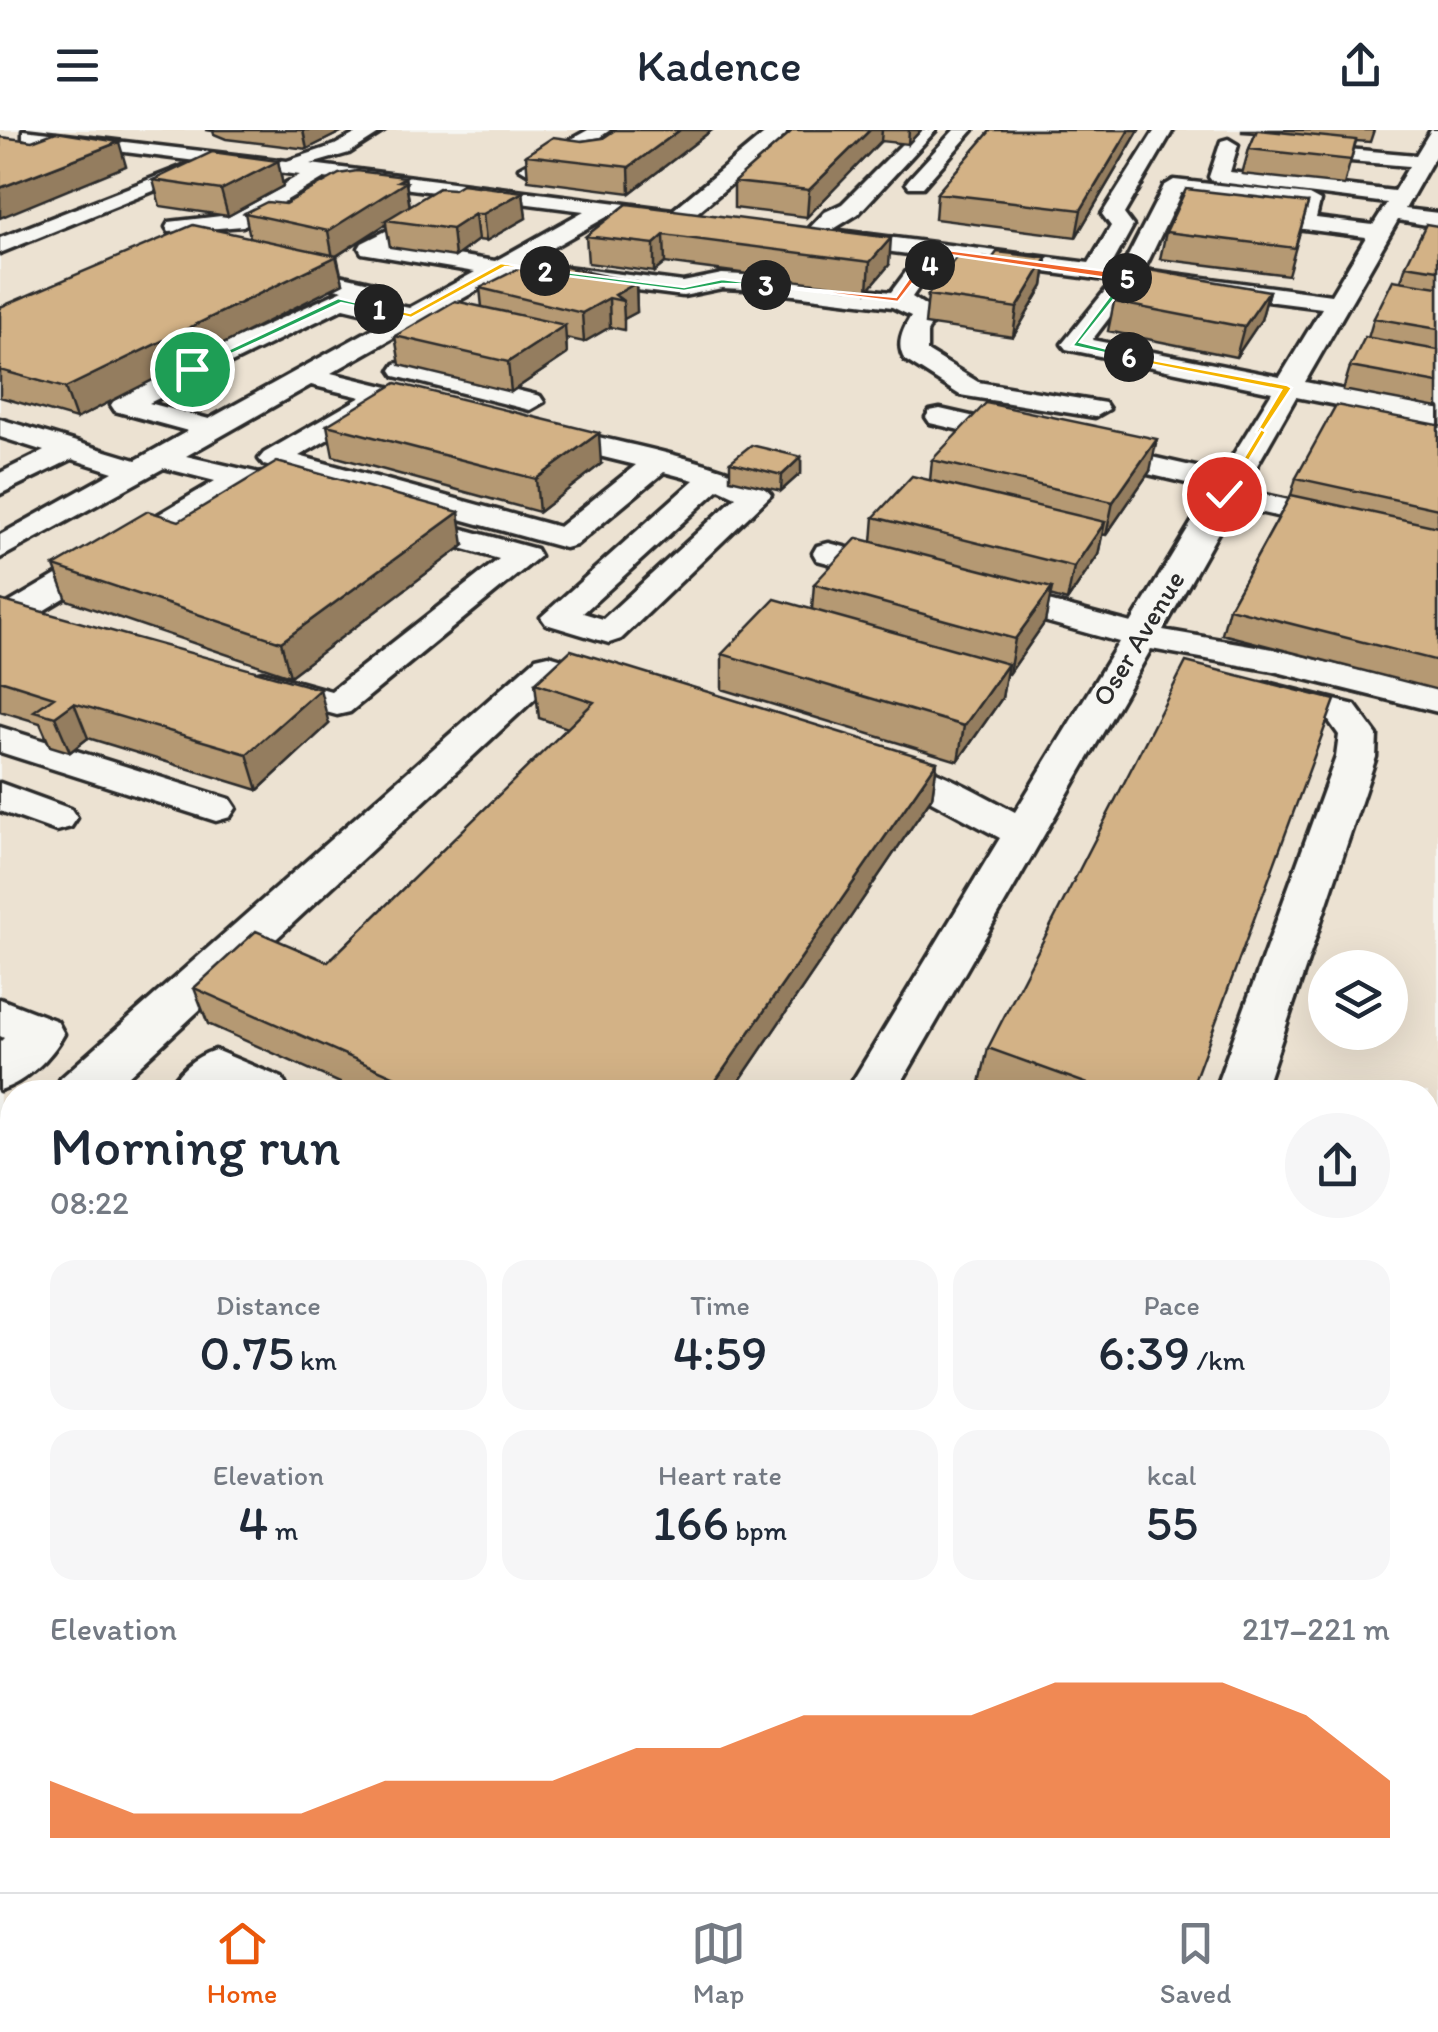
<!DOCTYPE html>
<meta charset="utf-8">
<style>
:root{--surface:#fff;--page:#f6f6f7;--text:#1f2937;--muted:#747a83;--line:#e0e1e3;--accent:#ea580c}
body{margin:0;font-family:Itim,sans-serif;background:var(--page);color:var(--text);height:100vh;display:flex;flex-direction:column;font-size:38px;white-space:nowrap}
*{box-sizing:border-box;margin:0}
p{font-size:32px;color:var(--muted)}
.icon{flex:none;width:55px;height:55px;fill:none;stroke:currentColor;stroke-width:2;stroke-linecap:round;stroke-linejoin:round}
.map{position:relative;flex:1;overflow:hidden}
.details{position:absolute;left:0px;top:950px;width:1440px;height:812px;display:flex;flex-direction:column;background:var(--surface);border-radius:40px 40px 0 0;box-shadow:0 10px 40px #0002}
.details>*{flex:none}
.buttons{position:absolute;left:1308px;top:820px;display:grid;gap:20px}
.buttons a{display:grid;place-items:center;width:100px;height:100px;border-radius:50%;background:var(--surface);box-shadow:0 10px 40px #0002;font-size:50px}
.pin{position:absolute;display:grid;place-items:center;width:85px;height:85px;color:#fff;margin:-42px;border:5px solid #fff;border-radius:50%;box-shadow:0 2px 10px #0007}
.km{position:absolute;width:50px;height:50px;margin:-25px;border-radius:50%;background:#222;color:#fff;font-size:28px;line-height:50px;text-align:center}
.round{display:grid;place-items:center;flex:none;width:105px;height:105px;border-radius:52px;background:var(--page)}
.headline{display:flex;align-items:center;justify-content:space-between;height:170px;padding:0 50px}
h1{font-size:55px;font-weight:600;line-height:75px}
.figures{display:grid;grid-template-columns:repeat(3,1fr);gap:15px;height:170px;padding:10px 50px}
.figures div{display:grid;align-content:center;border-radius:25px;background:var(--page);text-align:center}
.figures b{font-size:50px;font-weight:600}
.figures small{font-size:28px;font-weight:400}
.figures p{font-size:28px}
.chart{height:280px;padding:20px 50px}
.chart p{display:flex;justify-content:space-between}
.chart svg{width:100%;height:180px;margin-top:10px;fill:var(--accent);opacity:.7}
header{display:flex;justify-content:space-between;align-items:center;height:130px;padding:0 50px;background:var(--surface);font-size:45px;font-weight:600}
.tabs{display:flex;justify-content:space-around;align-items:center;height:140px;border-top:2px solid var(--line);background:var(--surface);font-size:28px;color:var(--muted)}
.tabs a{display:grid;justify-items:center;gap:5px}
.tabs .current{color:var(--accent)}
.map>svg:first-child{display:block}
.built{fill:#ece2d2;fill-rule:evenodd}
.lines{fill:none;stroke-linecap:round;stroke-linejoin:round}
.minor-casing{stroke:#2b2b2b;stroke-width:7}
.minor{fill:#f6f6f2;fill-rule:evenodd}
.wall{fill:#b59973;stroke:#2b2b2b;stroke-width:2.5}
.shaded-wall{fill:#947d5e;stroke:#2b2b2b;stroke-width:2.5}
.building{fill:#d3b286;stroke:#2b2b2b;stroke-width:2.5}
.split-1{fill:#22a559;stroke:#fff;stroke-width:2.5}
.split-2{fill:#f5b400;stroke:#fff;stroke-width:2.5}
.split-3{fill:#22a559;stroke:#fff;stroke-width:2.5}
.split-4{fill:#f0652b;stroke:#fff;stroke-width:2.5}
.split-5{fill:#f0652b;stroke:#fff;stroke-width:2.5}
.split-6{fill:#22a559;stroke:#fff;stroke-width:2.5}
.split-7{fill:#f5b400;stroke:#fff;stroke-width:2.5}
.split-8{fill:#f5b400;stroke:#fff;stroke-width:2.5}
.labels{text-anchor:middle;stroke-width:8;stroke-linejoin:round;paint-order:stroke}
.far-street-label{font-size:28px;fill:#2b2b2b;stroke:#f6f6f2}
</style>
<header><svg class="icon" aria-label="menu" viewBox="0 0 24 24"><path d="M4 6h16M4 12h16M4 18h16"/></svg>Kadence<svg class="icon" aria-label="share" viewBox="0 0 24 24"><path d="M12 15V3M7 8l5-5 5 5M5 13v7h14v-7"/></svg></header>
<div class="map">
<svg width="1438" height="1762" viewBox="0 0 1438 1762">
<rect width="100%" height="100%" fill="#f6f6f2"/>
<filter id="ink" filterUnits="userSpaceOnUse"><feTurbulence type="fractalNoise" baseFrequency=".01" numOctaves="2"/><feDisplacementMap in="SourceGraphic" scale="20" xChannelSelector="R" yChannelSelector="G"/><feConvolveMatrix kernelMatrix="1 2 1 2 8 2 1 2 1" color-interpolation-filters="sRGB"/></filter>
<g filter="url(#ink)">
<path class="built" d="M0 0H1438V1762H0ZM1325 838H1390V902H1325ZM12 962H1428V1750H12Z"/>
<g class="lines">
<defs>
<path id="minor" d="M23 0 287 31 335 15 362 0H385L349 23 311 34 673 80 769 0H787L784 10 694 85 693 93 610 85 331 243 450 272 454 278 440 286 389 274 299 326 559 397 636 335 529 309 525 303 529 297 539 294C582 305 751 335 771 365L621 509 609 513 546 494 541 487 694 350 664 342 576 415 565 418 264 335 259 329 264 323 361 267 311 255 186 326 324 358 328 365 324 372 313 374 246 358 28 490 16 493 4 490 0 481 4 476 215 351 164 338 0 428V405L113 342 72 329 0 364V343L44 321 0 307V289L136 330 188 301 115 281 111 275 115 269 183 233 343 160 274 144 270 139 274 134 282 132 374 153 378 158 364 168 409 178 475 142 362 123 359 118 362 113 444 72 455 78 452 83 393 115 495 131 584 81 324 48 243 96 169 102 166 97 169 92 230 85 300 45 220 34 0 123V108L196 31 30 10 23 8ZM344 178 390 189 209 289 149 273ZM719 359 736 367 603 489 583 483Z
M588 0H610L568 29 529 44 519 38Z
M916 0H936L858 84 832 100 1089 133 1111 96 1102 84 1155 0H1173L1124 84 1133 96 1111 136 1122 138 1164 56 1174 50 1309 65 1320 71 1316 88 1373 95 1387 73 1212 51 1209 47 1221 11 1228 9 1238 15 1230 42 1394 61 1409 36 1291 26 1281 20 1291 14 1416 25 1431 0H1438V21L1405 79 1438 83V97L1398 90 1305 252 1438 279V295L1296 267 1243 360 1438 403V423L1233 376 1163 500 1273 519 1438 560V582L1273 541 1151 519 896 962H846L1000 708 920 665 857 645 851 636 857 627C901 616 976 662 1015 682L1119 512 972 471 967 464 972 457 984 454 1131 493 1212 359 930 293 926 287 930 281 940 279 1222 343 1272 262 1066 219 1062 214 1113 151 954 130 950 136 928 144 912 167 937 183 927 203V221L978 252 1105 273 1109 279 1095 287 960 265 905 230C895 215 903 199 911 186L892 177 744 159 722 158 683 166 566 151 554 144 566 137 683 152 722 144 744 145 891 162 912 134 932 127 814 112 803 105 825 82 842 74ZM1181 63 1297 76 1293 93 1296 98 1366 107 1331 165 1144 140ZM1135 154 1322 178 1280 247 1092 210Z
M954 0H973L923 57H909L906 53 909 49Z
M404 232 540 266 544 272 530 280 395 246 391 240 395 234Z
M401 382 536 419 540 426 350 582 337 585 250 561 245 553 250 545 263 542 331 561 499 429 390 398 385 391 390 384Z
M829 413 912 435 917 442 912 449 900 452 817 430 813 423 817 416Z
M549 525 629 549 634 557 629 565 616 568 555 550 111 962H54L61 948 536 528Z
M1267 553 1355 575 1377 605 1376 627 1264 962H1214L1336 627 1339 605 1329 591 1254 572 1248 564 1254 556Z
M0 597 230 669 236 678 230 687 216 691 0 622Z
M0 653 71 679 77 688 71 697 56 701 0 681Z
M0 869 57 891 64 904C51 928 26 952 0 960V912L4 908 0 906Z
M215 920 282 948 289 962H167C177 942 193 927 215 920Z
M1428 1177 1438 1181V1238L1428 1234Z
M361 1750H439L434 1762H356Z
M700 1750H776L771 1762H695Z
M1135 1750H1228L1233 1762H1140Z"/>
</defs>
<use href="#minor" class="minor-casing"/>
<use href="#minor" class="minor"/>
</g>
<path class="wall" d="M205 0H345L307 19 226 9 214 4 213 1Z
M712 0 630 63 528 50 526 25 582 11 603 8Z
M787 0H921L908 14 881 11 807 87 734 78V52L791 2Z
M991 0H1139L1076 107 935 89 937 63Z
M1242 0H1374L1370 12 1356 11 1344 55 1242 44 1249 19 1256 3 1242 2Z
M278 31 283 56 228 86 160 76 153 50Z
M405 47 410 76 454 59 523 62 526 88 486 111 478 110 455 127 390 117 386 94 337 126 343 153 76 289 0 267V177L250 107 245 83Z
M1308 73 1288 145 1160 129 1166 102Z
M627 74 889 135 868 160 665 133 654 142 588 133 586 106Z
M1438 96V278L1343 260 1350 237 1368 208 1374 188 1401 151 1406 135Z
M1047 128 1043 156 1013 207 925 194 928 165 992 129Z
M553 140 636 153 637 182 624 189V200L610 197 584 212 566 208 567 224 511 262 400 235 395 206 482 177 480 158Z
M1269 161 1261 190 1236 227 1108 201 1114 172Z
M327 295 601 334 539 382 333 326Z
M1438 295V560L1222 504 1229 478 1291 365 1296 348Z
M801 327V343L781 361 730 349V332Z
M932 330 1150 341 1106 405 1102 404 1098 425 1067 471 1050 466 1045 492 1009 544 1006 543 1002 568 958 631 722 559V524L812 479 814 454 872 412 874 387 930 351Z
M179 391 464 415 290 546 67 470 54 436Z
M0 470 329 594 258 660 88 608 70 622 50 616 40 593 0 581Z
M535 553 937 632 932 667 732 962H360L208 894 194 858 328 832 568 598 539 588Z
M988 918 1190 962H1004L980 953Z
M12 1257V1414L0 1406V1270Z"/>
<path class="shaded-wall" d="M303 0H345L307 19Z
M680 0H712L630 63 629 37Z
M870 0H882L881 11 807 87 809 60Z
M909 0H921L908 14Z
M1129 0H1139L1076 107 1081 80Z
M119 12 126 36 0 88V58Z
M278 31 283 56 228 86 221 60Z
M405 47 410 78 386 90V94L336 126 343 153 76 289 65 258 333 128 328 101Z
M523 62 526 88 486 111 483 84Z
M475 84 478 110 455 127 452 99Z
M664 105 665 133 654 142V114Z
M891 108 889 135 868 160 870 132Z
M1047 128 1043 156 1013 207 1017 178Z
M636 153 637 182 624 189 623 171 615 165Z
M1269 161 1261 190 1236 227 1244 197Z
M609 168 610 197 584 212 582 183Z
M565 195 567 224 511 262 508 232Z
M599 303 601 334 539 382 536 349Z
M1157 309 1150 341 1106 405 1113 372Z
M801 327V343L781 361 782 345Z
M459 382 464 415 290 546 281 512Z
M1105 392 1098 425 1067 471 1074 437Z
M1052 458 1045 492 1009 544 1015 509Z
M1008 534 1002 568 958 631 964 596Z
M320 559 329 594 258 660 247 624Z
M74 573 88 608 70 622 55 587Z
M937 632 932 667 732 962H708Z
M163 1750H191L182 1762H154Z"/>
<path class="building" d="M615 0H680L629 37 526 25 553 7 582 11 603 8Z
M793 0H870L809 60 734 52Z
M991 0H1129L1081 80 937 63Z
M1257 0H1259L1356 10 1351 30 1249 19Z
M56 2 119 12 0 58V7L32 11Z
M212 22 278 31 221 60 153 50Z
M357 41 405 47 398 51 406 52 328 101 245 83 267 72 285 74 339 44Z
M462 54 523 62 483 84H475L452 99 386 90 439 58 454 59Z
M1186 59 1308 73 1295 118 1166 102Z
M627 74 891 108 870 132 664 105 654 114 586 106Z
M1426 94 1438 96V140L1406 135Z
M193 95 337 126 65 258 0 240V177Z
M997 122 1047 128 1017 178 928 165 958 125 992 129Z
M528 134 553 140 561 136 636 153 615 165 623 171 609 168 582 183 480 158Z
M1143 139 1269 161 1244 197 1114 172Z
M1393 150 1438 157V199L1374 188Z
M455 171 565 195 508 232 395 206Z
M1365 207 1438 220V253L1350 237Z
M396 253 599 303 536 349 327 295Z
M986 273 1157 309 1113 372 932 330Z
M1336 275 1438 295V379L1296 348Z
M751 315 801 327 782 345 730 332Z
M277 332 459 382 281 512 54 436 148 381 179 391Z
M912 346 1105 392 1074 437 874 387Z
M1291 365 1438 397V531L1229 478Z
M857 408 1052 458 1015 509 814 454Z
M775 469 1008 534 964 596 722 524Z
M0 470 320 559 247 624 74 573 55 587 34 581 54 567 0 550Z
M571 520 937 632 708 962H429L194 858 256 801 328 832 594 572 535 553Z
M1186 532 1335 570 1190 962H1110L988 918Z
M12 1257V1403L0 1395V1270Z
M0 1516 12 1525V1750H163L154 1762H0Z
M884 1750H1126L1148 1762H880Z"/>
</g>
<path class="split-1" d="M338 168 383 179 379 181 341 173 195 241 187 239Z"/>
<path class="split-2" d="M501 133 549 141 505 137 411 188 375 179 379 176 410 183Z"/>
<path class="split-3" d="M542 139 684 157 722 149 770 155 722 154 684 161 545 143Z"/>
<path class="split-4" d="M927 133 934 135 923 140 898 172 761 155 896 167 917 137Z"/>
<path class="split-5" d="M948 120 1129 144 1133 146 1127 151 950 125 944 132 927 137Z"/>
<path class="split-6" d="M1124 147 1131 148 1080 212 1132 225V229L1072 216Z"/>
<path class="split-7" d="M1126 225 1287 255 1292 258 1261 305 1256 302 1281 260 1129 230Z"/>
<path class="split-8" d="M1261 299 1266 302 1229 364 1220 367Z"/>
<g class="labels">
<g class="far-street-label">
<text transform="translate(1138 508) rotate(-59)" y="10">Oser Avenue</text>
</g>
</g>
</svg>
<div class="buttons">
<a><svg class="icon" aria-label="layers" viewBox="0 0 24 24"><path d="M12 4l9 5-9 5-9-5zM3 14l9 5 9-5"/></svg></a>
</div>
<div class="pin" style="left:192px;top:239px;background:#1e9e55"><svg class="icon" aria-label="arrive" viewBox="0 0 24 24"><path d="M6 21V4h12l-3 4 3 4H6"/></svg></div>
<div class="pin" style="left:1224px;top:364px;background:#d93025"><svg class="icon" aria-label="check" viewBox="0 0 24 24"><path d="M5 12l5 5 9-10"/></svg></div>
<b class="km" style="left:379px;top:179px">1</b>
<b class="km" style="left:545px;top:141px">2</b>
<b class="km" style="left:766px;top:155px">3</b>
<b class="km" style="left:930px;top:135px">4</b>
<b class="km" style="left:1127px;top:148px">5</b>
<b class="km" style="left:1129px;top:227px">6</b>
<section class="details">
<div class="headline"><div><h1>Morning run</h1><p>08:22</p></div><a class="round"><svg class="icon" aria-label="share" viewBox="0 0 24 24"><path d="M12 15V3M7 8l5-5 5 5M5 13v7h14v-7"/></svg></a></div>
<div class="figures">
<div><p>Distance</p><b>0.75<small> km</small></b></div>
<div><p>Time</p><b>4:59</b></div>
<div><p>Pace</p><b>6:39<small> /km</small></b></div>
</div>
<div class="figures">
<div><p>Elevation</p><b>4<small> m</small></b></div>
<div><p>Heart rate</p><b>166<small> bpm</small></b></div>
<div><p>kcal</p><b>55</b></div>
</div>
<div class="chart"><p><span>Elevation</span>217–221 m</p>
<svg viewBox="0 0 160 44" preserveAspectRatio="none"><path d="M0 44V30L10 38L20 38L30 38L40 30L50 30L60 30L70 22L80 22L90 14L100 14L110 14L120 6L130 6L140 6L150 14L160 30V44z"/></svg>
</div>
</section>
</div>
<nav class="tabs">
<a class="current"><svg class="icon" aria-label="home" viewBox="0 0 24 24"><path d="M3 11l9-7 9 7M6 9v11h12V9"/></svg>Home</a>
<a><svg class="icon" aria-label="map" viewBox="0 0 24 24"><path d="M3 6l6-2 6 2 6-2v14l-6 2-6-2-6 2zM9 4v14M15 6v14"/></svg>Map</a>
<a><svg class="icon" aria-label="saved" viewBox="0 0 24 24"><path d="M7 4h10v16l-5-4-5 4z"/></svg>Saved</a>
</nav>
